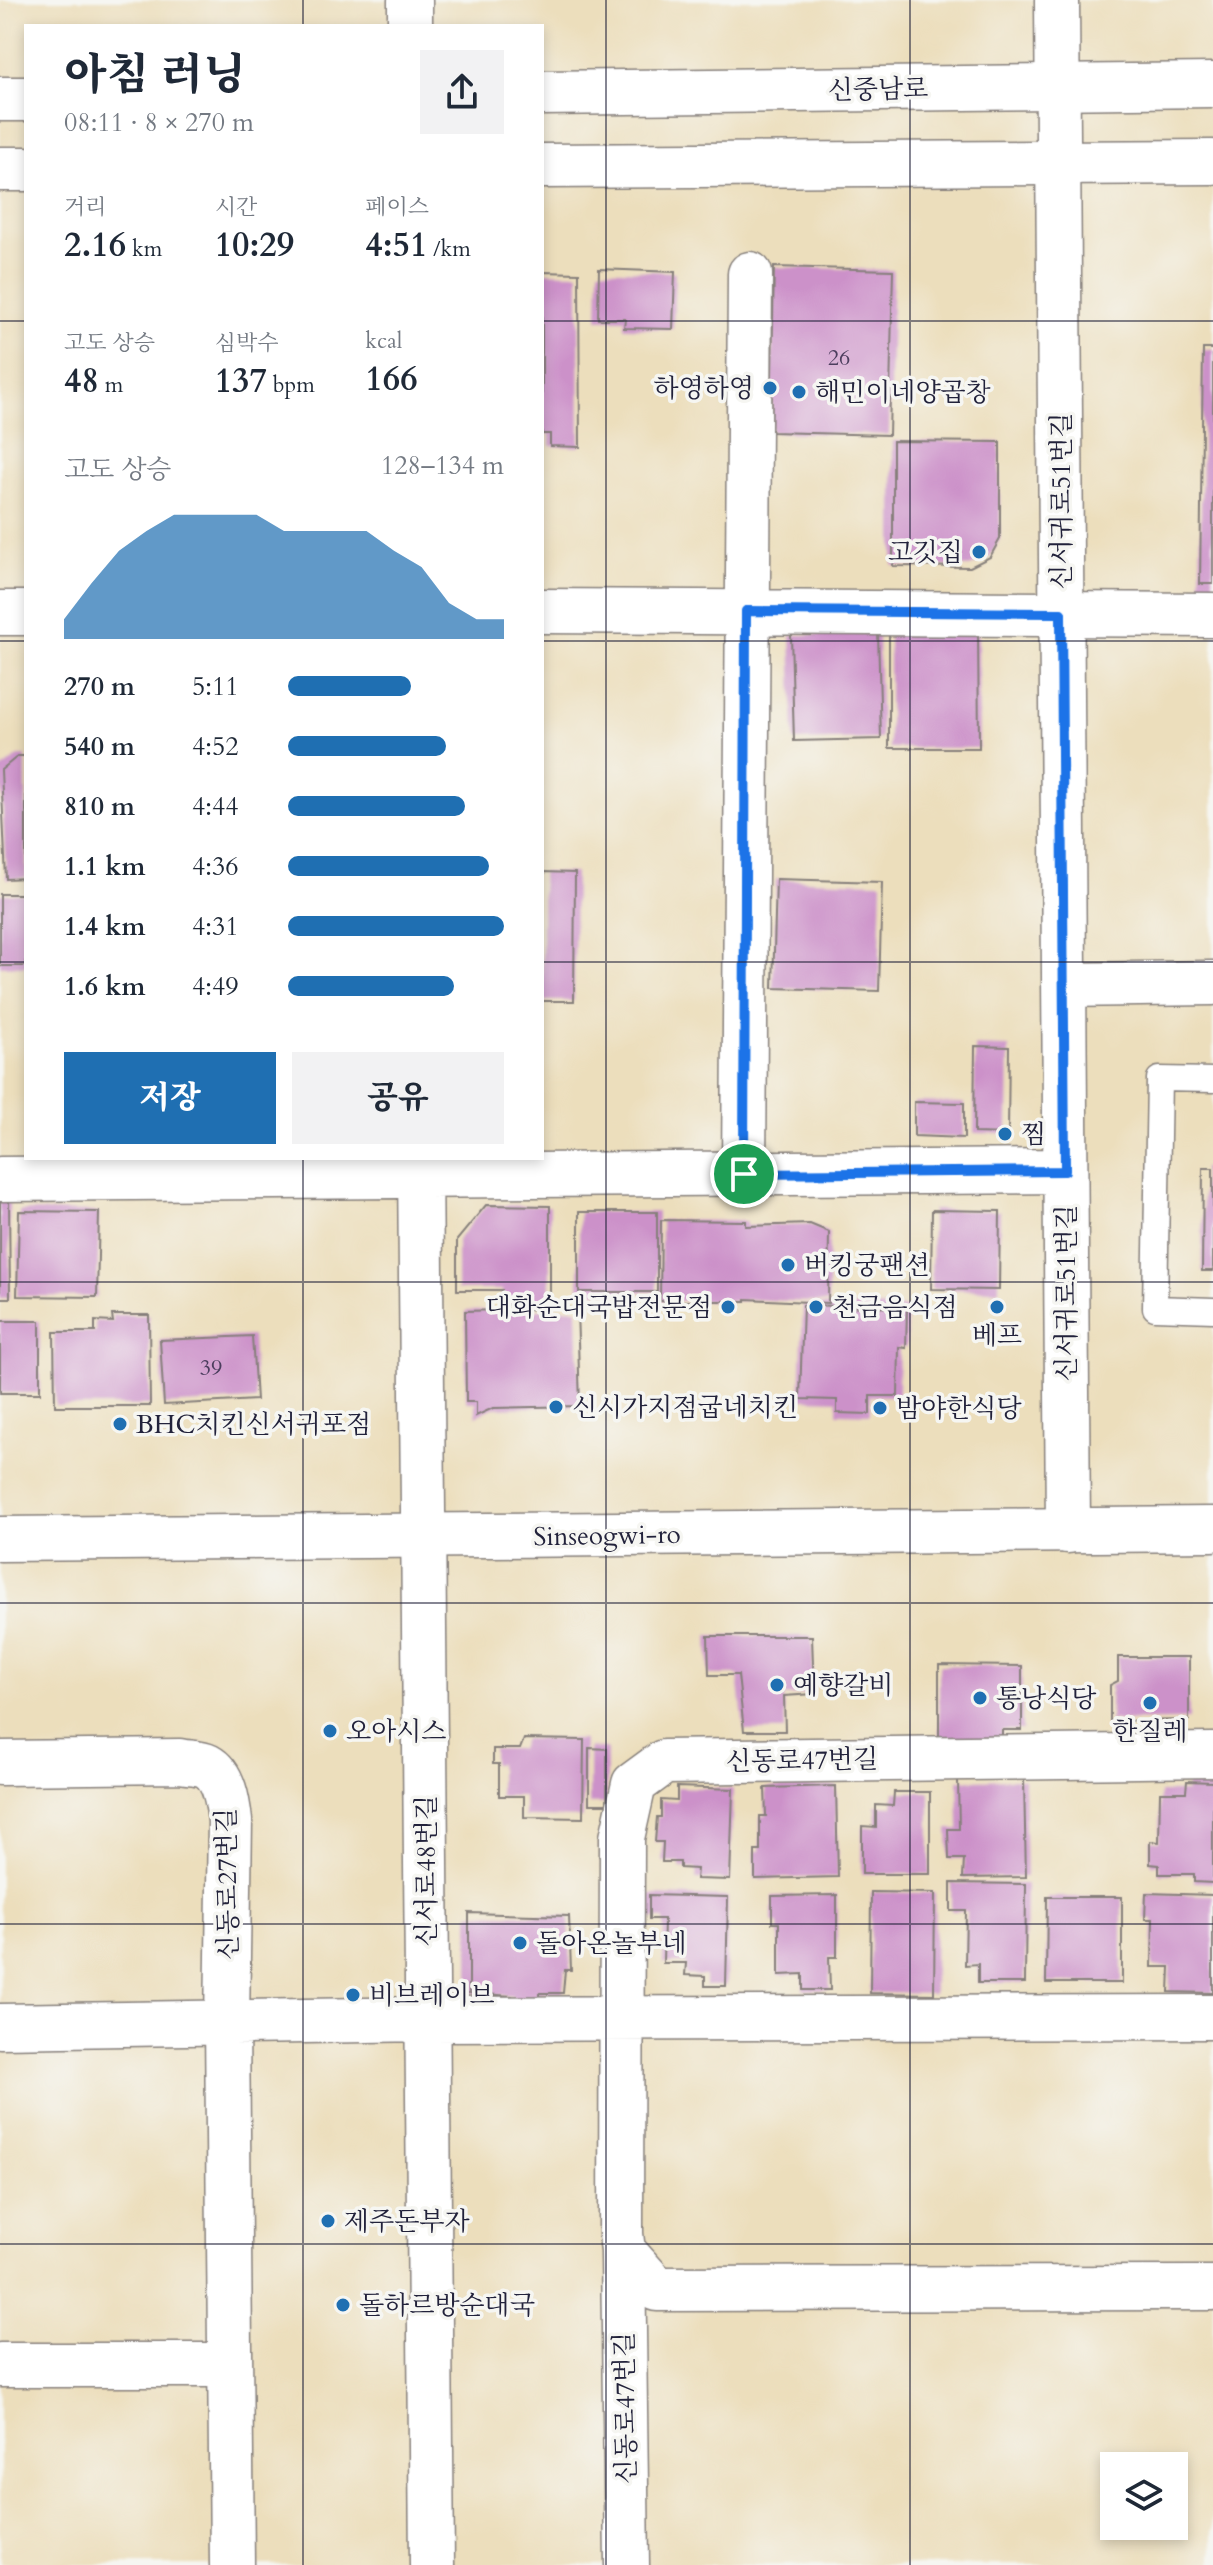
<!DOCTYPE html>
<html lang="ko">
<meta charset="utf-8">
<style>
:root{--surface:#fff;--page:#f2f2f3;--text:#1f2937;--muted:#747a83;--accent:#1f6fb2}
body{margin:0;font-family:Cardo,"Noto Serif KR",serif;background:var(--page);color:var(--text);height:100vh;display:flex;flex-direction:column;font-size:30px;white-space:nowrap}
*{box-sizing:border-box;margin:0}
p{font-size:26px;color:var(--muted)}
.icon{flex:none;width:44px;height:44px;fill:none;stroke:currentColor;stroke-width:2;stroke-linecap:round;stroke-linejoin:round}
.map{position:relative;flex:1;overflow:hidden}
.panel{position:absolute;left:24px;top:24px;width:520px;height:1136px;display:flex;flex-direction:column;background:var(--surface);border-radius:0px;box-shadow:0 4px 12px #0003}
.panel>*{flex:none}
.tools{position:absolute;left:1100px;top:2452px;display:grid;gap:16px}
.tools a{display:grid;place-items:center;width:88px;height:88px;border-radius:0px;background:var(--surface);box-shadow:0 4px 12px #0003;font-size:40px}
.pin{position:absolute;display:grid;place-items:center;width:68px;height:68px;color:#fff;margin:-34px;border:4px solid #fff;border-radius:50%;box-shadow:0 2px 8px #0007}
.round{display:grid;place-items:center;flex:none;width:84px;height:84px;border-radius:0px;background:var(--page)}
.overview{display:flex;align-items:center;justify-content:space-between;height:136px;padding:0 40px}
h1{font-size:44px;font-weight:800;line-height:60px}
.figures{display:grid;grid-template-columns:repeat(3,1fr);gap:12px;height:136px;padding:8px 40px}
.figures div{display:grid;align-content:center}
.figures b{font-size:34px;font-weight:800}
.figures small{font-size:22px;font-weight:400}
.figures p{font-size:22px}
.chart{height:224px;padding:16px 40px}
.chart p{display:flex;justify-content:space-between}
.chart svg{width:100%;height:144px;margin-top:8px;fill:var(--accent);opacity:.7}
.primary-button{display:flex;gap:16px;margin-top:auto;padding:16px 40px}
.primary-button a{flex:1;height:92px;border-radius:0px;background:var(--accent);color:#fff;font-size:32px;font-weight:800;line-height:92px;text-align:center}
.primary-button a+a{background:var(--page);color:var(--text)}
ul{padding:0 40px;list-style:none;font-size:26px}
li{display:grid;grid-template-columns:128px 96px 1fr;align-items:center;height:60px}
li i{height:20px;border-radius:10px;background:var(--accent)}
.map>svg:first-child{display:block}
.building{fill:#cc91c9}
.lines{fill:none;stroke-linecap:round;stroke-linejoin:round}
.lane-casing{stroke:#87807c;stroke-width:27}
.street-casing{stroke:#87807c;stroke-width:47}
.secondary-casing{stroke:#87807c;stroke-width:47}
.lane{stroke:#fff;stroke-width:24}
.street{stroke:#fff;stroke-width:44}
.secondary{stroke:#fff;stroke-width:44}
.route-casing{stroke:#fff;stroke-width:16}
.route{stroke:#1a73e8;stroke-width:10}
.grid{fill:none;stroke:#22223b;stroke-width:2;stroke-opacity:0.55}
.poi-dot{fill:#1f6fb2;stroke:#f6f6f2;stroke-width:3}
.labels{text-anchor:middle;stroke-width:7;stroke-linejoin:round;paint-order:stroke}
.number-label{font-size:22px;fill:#4c3e5e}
.street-label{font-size:26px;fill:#22223b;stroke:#f6f6f2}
.poi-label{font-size:26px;fill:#22223b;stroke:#f6f6f2;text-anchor:start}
</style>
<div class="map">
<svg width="1213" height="2565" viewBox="0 0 1213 2565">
<rect width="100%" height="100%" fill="#f6f6f2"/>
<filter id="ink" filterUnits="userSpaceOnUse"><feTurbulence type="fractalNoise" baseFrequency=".0125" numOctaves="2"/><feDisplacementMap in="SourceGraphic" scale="16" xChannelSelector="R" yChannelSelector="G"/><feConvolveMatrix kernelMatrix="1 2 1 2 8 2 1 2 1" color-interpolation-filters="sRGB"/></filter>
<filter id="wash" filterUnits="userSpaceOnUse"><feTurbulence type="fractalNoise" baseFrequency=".006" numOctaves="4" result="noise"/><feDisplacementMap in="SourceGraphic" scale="32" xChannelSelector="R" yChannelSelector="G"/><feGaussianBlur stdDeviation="1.8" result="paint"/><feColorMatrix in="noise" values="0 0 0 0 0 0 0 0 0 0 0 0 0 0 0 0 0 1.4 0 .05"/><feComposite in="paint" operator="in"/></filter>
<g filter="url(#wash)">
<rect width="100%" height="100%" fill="#ecdebc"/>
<g id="blocks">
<path class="building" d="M774 267 893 270 889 435 771 432Z
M599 269 675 272 673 329 624 328 625 319H598Z
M542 272 579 273 580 447 550 446V434H542Z
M1203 349H1213V584H1200Z
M893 441 1000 442V539L990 557 970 567 893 566Z
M889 629H978L979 748H889Z
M878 633 881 739 794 741 791 635Z
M18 756H26V878L6 879 1 770Z
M542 872 575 873 574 1001H542Z
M776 879 882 882 879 991 773 988Z
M0 894H26V966H0Z
M975 1046 1009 1047 1008 1134 974 1133Z
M914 1102 964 1103V1138L914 1136Z
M1203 1168H1213V1271H1202Z
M0 1198H9L10 1298H0Z
M486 1205 550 1206V1305H501L502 1290H457V1240Z
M932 1210 1000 1211 999 1290 931 1289Z
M19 1211 99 1212 97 1297 17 1296Z
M579 1212H657V1292H579Z
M661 1220 746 1221V1226L810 1224 829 1232 828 1303 746 1299V1301H660Z
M803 1305 907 1308 906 1348 899 1347 898 1396H870V1414L837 1413V1400L800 1399Z
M577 1308 580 1406 493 1408 476 1416V1402H466L465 1311Z
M112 1315H149L150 1406H55L54 1332H95V1321L113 1322Z
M0 1321H40V1393H0Z
M252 1336 256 1400 164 1405 160 1340Z
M708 1636H812L814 1694 784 1696 785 1731H744L738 1675H709Z
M1118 1657H1189V1720L1110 1721V1685L1118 1681Z
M939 1665 1022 1666V1730H1002V1744L939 1743Z
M524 1739 584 1740 583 1818 524 1817V1796H499V1764H493V1749H520Z
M589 1748 607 1749V1804H589Z
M1024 1779 1026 1877 963 1878 964 1859H949L948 1829H959L958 1780Z
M1187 1781 1213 1782V1883L1194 1882V1874H1159V1865L1150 1864V1841L1159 1842 1160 1792H1186Z
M836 1786 838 1877 755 1879V1851H760V1816H766L765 1788Z
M677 1787 733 1789 730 1880 696 1879 697 1869 680 1868V1862H662L663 1842H655L657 1817H661V1800L677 1801Z
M894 1792H930V1874H862V1826L876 1827V1805L893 1806Z
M951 1883 1026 1884 1025 1983H978V1964L965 1965 966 1911H951Z
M871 1892 935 1893 934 1994 870 1993Z
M1146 1893 1213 1895V1993L1169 1992 1170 1967H1152L1153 1919H1145Z
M649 1895 728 1897 726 1986H705V1976L685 1975 686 1963H663L664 1919H649Z
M837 1895V1957H829L830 1990H803V1974L779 1975V1923H772V1896Z
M1047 1897H1122V1983H1046Z
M469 1913 569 1916 571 1970H565L563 1993H540V2008L513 2010 512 1996 469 1993Z"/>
</g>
</g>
<g filter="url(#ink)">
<use href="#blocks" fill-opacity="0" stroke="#87807c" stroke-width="2"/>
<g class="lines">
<defs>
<path id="lane" d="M1213 1080 1159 1079 1155 1308 1213 1310"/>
<path id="street" d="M410 0V26
M1057 0 1068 1531
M542 611 1213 615
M0 613H26
M1064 985 1213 983
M420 1158 432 2565
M744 1174 750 274
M0 1179 1065 1171
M1213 1755 664 1762 634 1784 622 1838 621 2234 623 2251 657 2289 1213 2288
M0 1763 180 1761C188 1763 199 1762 207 1766 224 1775 228 1803 230 1821L227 2023 232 2565
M0 2026 427 2019 1213 2017
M623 2251 627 2565
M0 2365H230"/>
<path id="secondary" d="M542 93 1213 85
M0 99H26
M542 166 1213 162
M0 169H26
M0 1539 1213 1529"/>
</defs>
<use href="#lane" class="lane-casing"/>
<use href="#street" class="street-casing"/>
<use href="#secondary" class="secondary-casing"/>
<use href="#lane" class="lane"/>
<use href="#street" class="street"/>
<use href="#secondary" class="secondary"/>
</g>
</g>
<g class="lines" filter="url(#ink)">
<defs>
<path id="route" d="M746 611 1061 613 1065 1171 744 1174Z"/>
</defs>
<use href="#route" class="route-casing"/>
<use href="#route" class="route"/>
</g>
<path class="grid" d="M303 0V26M606 0V2565M910 0V2565M0 321H26M542 321H1213M0 641H26M542 641H1213M0 962H26M542 962H1213M303 1158V2565M0 1282H1213M0 1603H1213M0 1924H1213M0 2244H1213"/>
<g class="poi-dot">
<circle cx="770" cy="388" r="8"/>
<circle cx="799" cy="392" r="8"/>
<circle cx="979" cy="552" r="8"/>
<circle cx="1005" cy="1134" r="8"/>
<circle cx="788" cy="1265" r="8"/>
<circle cx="728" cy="1307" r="8"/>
<circle cx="816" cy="1307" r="8"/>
<circle cx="997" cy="1307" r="8"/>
<circle cx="556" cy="1407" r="8"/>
<circle cx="880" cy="1408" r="8"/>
<circle cx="120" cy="1424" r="8"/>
<circle cx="777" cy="1685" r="8"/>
<circle cx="980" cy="1698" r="8"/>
<circle cx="1150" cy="1703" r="8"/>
<circle cx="330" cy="1731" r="8"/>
<circle cx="520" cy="1943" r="8"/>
<circle cx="353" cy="1995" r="8"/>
<circle cx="328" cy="2221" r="8"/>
<circle cx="343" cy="2305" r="8"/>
</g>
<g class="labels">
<g class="number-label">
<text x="839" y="365">26</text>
<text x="211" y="1375">39</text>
</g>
<g class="street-label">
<text transform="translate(878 89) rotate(-1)" y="9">신중남로</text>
<text transform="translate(1061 501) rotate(-90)" y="9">신서귀로51번길</text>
<text transform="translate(1066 1293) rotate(-90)" y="9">신서귀로51번길</text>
<text transform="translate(607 1535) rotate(-1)" y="9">Sinseogwi-ro</text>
<text transform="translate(802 1760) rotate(-1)" y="9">신동로47번길</text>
<text transform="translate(426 1871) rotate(-90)" y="9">신서로48번길</text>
<text transform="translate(227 1884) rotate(-91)" y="9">신동로27번길</text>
<text transform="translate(625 2408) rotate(-91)" y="9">신동로47번길</text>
</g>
<g class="poi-label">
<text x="754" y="397" text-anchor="end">하영하영</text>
<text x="815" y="401">해민이네양곱창</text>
<text x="963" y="561" text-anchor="end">고깃집</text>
<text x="1021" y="1143">찜</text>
<text x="804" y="1274">버킹궁팬션</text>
<text x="712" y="1316" text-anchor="end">대화순대국밥전문점</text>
<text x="832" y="1316">천금음식점</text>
<text x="997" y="1344" text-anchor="middle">베프</text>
<text x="572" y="1416">신시가지점굽네치킨</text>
<text x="896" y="1417">밤야한식당</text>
<text x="136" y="1433">BHC치킨신서귀포점</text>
<text x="793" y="1694">예향갈비</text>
<text x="996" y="1707">통낭식당</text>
<text x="346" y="1740">오아시스</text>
<text x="1150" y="1740" text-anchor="middle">한질레</text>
<text x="536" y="1952">돌아온놀부네</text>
<text x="369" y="2004">비브레이브</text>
<text x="344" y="2230">제주돈부자</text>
<text x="359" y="2314">돌하르방순대국</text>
</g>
</g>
</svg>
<div class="tools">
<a><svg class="icon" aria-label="layers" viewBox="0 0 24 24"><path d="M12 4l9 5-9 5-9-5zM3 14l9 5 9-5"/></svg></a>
</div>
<div class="pin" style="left:744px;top:1174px;background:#1e9e55"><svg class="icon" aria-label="arrive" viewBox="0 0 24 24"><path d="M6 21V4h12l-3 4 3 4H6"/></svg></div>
<section class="panel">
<div class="overview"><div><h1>아침 러닝</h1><p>08:11 · 8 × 270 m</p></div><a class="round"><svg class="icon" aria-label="share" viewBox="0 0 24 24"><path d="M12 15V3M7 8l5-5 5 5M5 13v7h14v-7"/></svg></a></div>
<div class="figures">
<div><p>거리</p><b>2.16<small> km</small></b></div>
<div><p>시간</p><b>10:29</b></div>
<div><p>페이스</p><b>4:51<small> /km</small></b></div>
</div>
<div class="figures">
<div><p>고도 상승</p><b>48<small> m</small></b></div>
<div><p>심박수</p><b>137<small> bpm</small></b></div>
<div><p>kcal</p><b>166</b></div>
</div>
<div class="chart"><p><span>고도 상승</span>128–134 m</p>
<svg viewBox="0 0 160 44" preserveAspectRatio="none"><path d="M0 44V38L10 27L20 17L30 11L40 6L50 6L60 6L70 6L80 11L90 11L100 11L110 11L120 17L130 22L140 33L150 38L160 38V44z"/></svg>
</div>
<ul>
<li><b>270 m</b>5:11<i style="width:57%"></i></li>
<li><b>540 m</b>4:52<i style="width:73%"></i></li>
<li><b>810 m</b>4:44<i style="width:82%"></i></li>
<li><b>1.1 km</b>4:36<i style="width:93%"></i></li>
<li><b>1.4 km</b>4:31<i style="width:100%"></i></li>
<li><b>1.6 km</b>4:49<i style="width:77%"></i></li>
</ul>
<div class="primary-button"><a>저장</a><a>공유</a></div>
</section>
</div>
